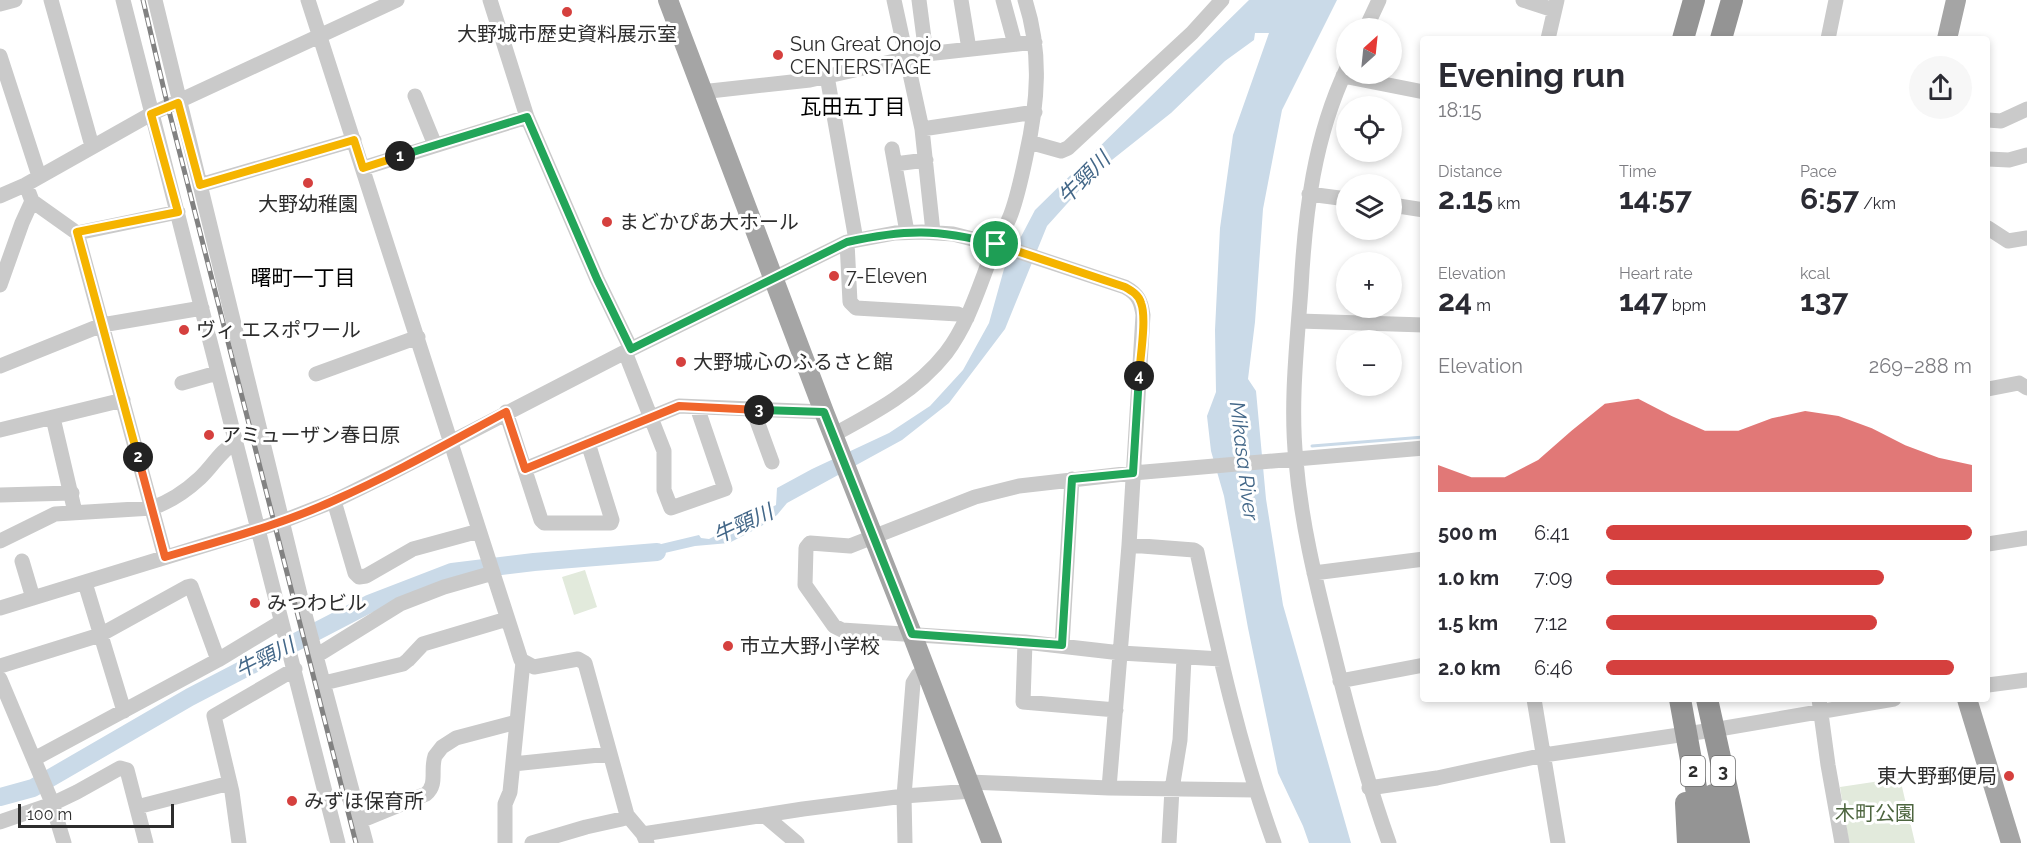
<!DOCTYPE html>
<meta charset="utf-8">
<style>
:root{--surface:#fff;--page:#f7f7f7;--text:#2b2b33;--muted:#7c7c81;--accent:#d5403e}
body{margin:0;font-family:Raleway,"Noto Sans JP",sans-serif;background:var(--page);color:var(--text);height:100vh;display:flex;flex-direction:column;font-size:22px;white-space:nowrap}
*{box-sizing:border-box;margin:0}
p{font-size:20px;color:var(--muted)}
.icon{flex:none;width:33px;height:33px;fill:none;stroke:currentColor;stroke-width:2;stroke-linecap:round;stroke-linejoin:round}
.map{position:relative;flex:1;overflow:hidden}
.details{position:absolute;left:1420px;top:36px;width:570px;height:666px;display:flex;flex-direction:column;background:var(--surface);border-radius:6px;box-shadow:0 3px 9px #0003}
.details>*{flex:none}
.needle{width:39px;rotate:27deg}
.controls{position:absolute;left:1336px;top:18px;display:grid;gap:12px}
.controls a{display:grid;place-items:center;width:66px;height:66px;border-radius:50%;background:var(--surface);box-shadow:0 3px 9px #0003;font-size:30px}
.scale{position:absolute;left:18px;bottom:15px;width:156px;box-sizing:border-box;padding-left:6px;border:3px solid #2d2d2d;border-top:0;font-size:16px;line-height:21px;white-space:nowrap;color:#2d2d2d;-webkit-text-stroke:4px #fff;paint-order:stroke}
.pin{position:absolute;display:grid;place-items:center;width:51px;height:51px;color:#fff;margin:-26px;border:3px solid #fff;border-radius:50%;box-shadow:0 2px 6px #0007}
.km{position:absolute;width:30px;height:30px;margin:-15px;border-radius:50%;background:#222;color:#fff;font-size:16px;line-height:30px;text-align:center}
.round{display:grid;place-items:center;flex:none;width:63px;height:63px;border-radius:32px;background:var(--page)}
.headline{display:flex;align-items:center;justify-content:space-between;height:102px;padding:0 18px}
h1{font-size:33px;font-weight:700;line-height:45px}
.stats{display:grid;grid-template-columns:repeat(3,1fr);gap:9px;height:102px;padding:6px 18px}
.stats div{display:grid;align-content:center}
.stats b{font-size:30px;font-weight:700}
.stats small{font-size:16px;font-weight:400}
.stats p{font-size:16px}
.chart{height:168px;padding:12px 18px}
.chart p{display:flex;justify-content:space-between}
.chart svg{width:100%;height:108px;margin-top:6px;fill:var(--accent);opacity:.7}
ul{padding:0 18px;list-style:none;font-size:20px}
li{display:grid;grid-template-columns:96px 72px 1fr;align-items:center;height:45px}
li i{height:15px;border-radius:8px;background:var(--accent)}
.map>svg:first-child{display:block}
.green{fill:#e2eadc}
.water{fill:#cadae8}
.lines{fill:none;stroke-linecap:round;stroke-linejoin:round}
.stream{stroke:#cadae8;stroke-width:3}
.river{stroke:#cadae8;stroke-width:18}
.minor{stroke:#cacaca;stroke-width:15}
.major{stroke:#a5a5a5;stroke-width:20}
.highway{stroke:#949494;stroke-width:22}
.rail-casing{stroke:#828282;stroke-width:5}
.rail{stroke:#fff;stroke-width:3;stroke-dasharray:9;stroke-linecap:butt}
.split-1-casing{stroke:#fff;stroke-width:12}
.split-2-casing{stroke:#fff;stroke-width:12}
.split-3-casing{stroke:#fff;stroke-width:12}
.split-4-casing{stroke:#fff;stroke-width:12}
.split-5-casing{stroke:#fff;stroke-width:12}
.split-1{stroke:#22a559;stroke-width:8}
.split-2{stroke:#f5b400;stroke-width:8}
.split-3{stroke:#f0652b;stroke-width:8}
.split-4{stroke:#22a559;stroke-width:8}
.split-5{stroke:#f5b400;stroke-width:8}
.poi-dot{fill:#d5403e;stroke:#fff;stroke-width:2}
.labels{text-anchor:middle;stroke-width:6;stroke-linejoin:round;paint-order:stroke}
.shield{fill:#fff;stroke:#6c6c6c;stroke-width:1.5}
.shield-label{font-size:18px;font-weight:bold;fill:#2d2d2d}
.poi-label{font-size:20px;fill:#2d2d2d;stroke:#fff;text-anchor:start}
.park-label{font-size:20px;fill:#4d653f;stroke:#fff}
.neighbourhood-label{font-size:21px;fill:#000;stroke:#fff}
.water-label{font-size:21px;font-style:italic;fill:#436788;stroke:#fff}
</style>
<div class="map">
<svg width="2027" height="843" viewBox="0 0 2027 843">
<rect width="100%" height="100%" fill="#fff"/>
<path class="green" d="M585 570 597 607 574 615 562 577Z
M1900 778 1915 843H1849L1840 787Z"/>
<path class="water" d="M1249 0H1337L1282 110 1263 209 1255 322 1248 379 1256 391 1266 499 1283 605 1351 843H1309L1303 826 1278 773 1248 628 1224 496 1211 451 1207 416 1216 392 1215 330 1220 228 1233 135 1269 33H1255L1254 40 1225 61 1171 113 1093 175 1047 226 1005 329 949 403 902 440 787 503 777 515 760 527 729 543 695 546 656 555H631L657 545 699 535 701 538 709 539 776 505 777 488 812 469 889 433 930 406 963 370 989 323 1004 269 1035 210Z"/>
<g class="lines">
<path class="stream" d="M1312 446 1424 437"/>
<path class="river" d="M0 797 33 788 190 697 369 604 452 572 534 562 657 552"/>
<path class="minor" d="M51 0 92 146
M123 0 338 843
M155 0 304 611 366 843
M308 0 521 660 534 667 578 659 585 663 627 815 643 834 647 843
M490 0 527 117 597 279 631 349
M894 0 922 129 933 232
M919 0 926 54
M961 0 969 49
M1003 0 1015 44
M1523 0 1554 10
M0 4 15 0
M1366 28 1379 0
M1548 39 1557 0
M1828 39 1836 0
M0 56 39 176
M1347 68C1314 137 1305 213 1301 288 1297 345 1290 404 1296 461 1301 521 1315 579 1330 638 1347 708 1365 776 1389 843
M827 76 856 240
M1343 76 1424 92
M701 92 810 80 926 54 1035 42
M415 96 435 145
M1988 120 2001 121 2027 109
M922 129 1035 112
M1029 142 1061 151 1068 148 1192 33 1222 0
M892 149 907 232
M1988 159 2009 160 2027 155
M895 164 926 160
M363 168 527 117
M200 185 354 140
M1309 194 1347 199
M0 196 25 185 151 114 397 0
M32 201 77 233 178 212
M1392 205 1424 210
M1988 228 2008 241 2027 238
M77 233 165 557
M847 242 850 302 856 308 958 314 967 318
M0 285 22 223 32 201 29 193
M1299 321 1424 325
M625 352 664 451V490L671 508 725 489 697 407
M0 366 102 325 202 308
M316 374 418 337
M182 383 217 373
M1988 389 2019 383 2027 388
M753 410 772 462
M506 412 541 520 544 523H611L612 520 588 443
M53 418 75 512
M0 430 123 400
M833 435C874 413 917 390 946 353 970 321 980 283 995 246 1000 235 1007 225 1011 214 1018 195 1022 175 1026 156 1038 103 1042 52 1025 0
M525 469 679 406 824 412
M0 495 72 493
M334 501 355 573 359 577 366 576 413 549 479 531
M0 541 55 514 152 508C169 502 186 491 200 478 213 466 220 451 236 442
M1988 544 2027 538
M1129 545 1194 550 1197 552C1218 650 1240 749 1274 843
M22 561 33 598
M1314 573 1424 559
M85 583 124 711
M0 608 235 536 283 521 334 501 395 471 625 352 847 242 895 233 922 232 953 234 1004 247 1125 287C1138 294 1141 301 1143 315L1129 545 1109 788
M1025 642 1023 702 1116 710
M1062 645 1072 479
M316 656 400 604 444 587 493 573
M1221 659 1121 653 1025 642 842 630 834 626 805 585 806 548 810 543 850 546 975 497 1019 486 1133 473 1424 448
M0 666 100 635 187 587 191 586 218 660
M0 679 51 800 64 843
M1340 681 1424 665
M324 683 403 664 408 660 423 644 507 619
M1988 685 2027 680
M1534 699 1558 843
M1819 699 1828 765 1842 843
M34 759 218 660 281 622
M513 764 609 754
M969 782 1109 788 1255 790
M1369 788 1437 778 1544 755 1713 730 1894 699
M137 807 230 783
M764 815 797 843
M360 821 426 794C438 784 430 770 435 756L442 747 456 738 517 722
M0 822 52 804 77 792 120 768 127 770 146 843
M643 834 803 809 904 796 972 791
M239 843 232 792 214 716 295 669
M505 843V804L510 792 523 662
M532 843 586 827 622 819 627 815
M905 843 904 796 913 683 918 675 925 670
M1169 843 1172 789 1180 740 1184 658"/>
<path class="major" d="M668 0 824 412 912 634 992 843
M1947 39 1956 0
M1967 699 2011 843"/>
<path class="highway" d="M1683 39 1694 0
M1721 39 1732 0
M1680 699 1706 843
M1707 699 1739 843
M1713 795 1723 843
M1686 803 1688 843"/>
<defs>
<path id="rail" d="M143 0 168 107 356 843"/>
</defs>
<use href="#rail" class="rail-casing"/>
<use href="#rail" class="rail"/>
</g>
<g class="lines">
<defs>
<path id="split-1" d="M400 156 527 117 597 279 631 349 847 242C906 229 937 229 996 244"/>
<path id="split-2" d="M138 457 77 232 178 212 151 114 178 103 200 185 354 140 363 168 400 156"/>
<path id="split-3" d="M138 457 165 557C222 540 281 525 335 500 394 474 450 442 506 412L525 469 679 406 759 410"/>
<path id="split-4" d="M759 410 824 412 912 634 1062 645 1072 479 1133 473 1139 376"/>
<path id="split-5" d="M996 244 1125 287C1132 291 1139 295 1141 303 1147 318 1140 358 1139 376"/>
</defs>
<use href="#split-1" class="split-1-casing"/>
<use href="#split-2" class="split-2-casing"/>
<use href="#split-3" class="split-3-casing"/>
<use href="#split-4" class="split-4-casing"/>
<use href="#split-5" class="split-5-casing"/>
<use href="#split-1" class="split-1"/>
<use href="#split-2" class="split-2"/>
<use href="#split-3" class="split-3"/>
<use href="#split-4" class="split-4"/>
<use href="#split-5" class="split-5"/>
</g>
<g class="poi-dot">
<circle cx="567" cy="12" r="6"/>
<circle cx="778" cy="55" r="6"/>
<circle cx="308" cy="183" r="6"/>
<circle cx="607" cy="222" r="6"/>
<circle cx="834" cy="276" r="6"/>
<circle cx="184" cy="330" r="6"/>
<circle cx="681" cy="362" r="6"/>
<circle cx="209" cy="435" r="6"/>
<circle cx="255" cy="603" r="6"/>
<circle cx="728" cy="646" r="6"/>
<circle cx="2009" cy="776" r="6"/>
<circle cx="292" cy="801" r="6"/>
</g>
<g class="labels">
<g class="shield">
<rect x="1681" y="756" width="24" height="30" rx="4.5"/>
<rect x="1711" y="756" width="24" height="30" rx="4.5"/>
</g>
<g class="shield-label">
<text x="1693" y="777">2</text>
<text x="1723" y="777">3</text>
</g>
<g class="poi-label">
<text x="567" y="41" text-anchor="middle">大野城市歴史資料展示室</text>
<text x="790" y="51">Sun Great Onojo<tspan x="790" dy="23">CENTERSTAGE</tspan></text>
<text x="308" y="211" text-anchor="middle">大野幼稚園</text>
<text x="619" y="229">まどかぴあ大ホール</text>
<text x="846" y="283">7-Eleven</text>
<text x="196" y="337">ヴィ エスポワール</text>
<text x="693" y="369">大野城心のふるさと館</text>
<text x="221" y="442">アミューザン春日原</text>
<text x="267" y="610">みつわビル</text>
<text x="740" y="653">市立大野小学校</text>
<text x="1997" y="783" text-anchor="end">東大野郵便局</text>
<text x="304" y="808">みずほ保育所</text>
</g>
<g class="park-label">
<text x="1875" y="820">木町公園</text>
</g>
<g class="neighbourhood-label">
<text x="853" y="114">瓦田五丁目</text>
<text x="303" y="285">曙町一丁目</text>
</g>
<g class="water-label">
<text transform="translate(1084 178) rotate(-45)" y="7">牛頸川</text>
<text transform="translate(1244 461) rotate(83)" y="7">Mikasa River</text>
<text transform="translate(743 524) rotate(-25)" y="7">牛頸川</text>
<text transform="translate(265 658) rotate(-27)" y="7">牛頸川</text>
</g>
</g>
</svg>
<div class="controls">
<a><svg class="needle" viewBox="-14 -14 28 28"><path d="M0-13l5 13h-10z" fill="#e53935"/><path d="M0 13l5-13h-10z" fill="#7c7c81"/></svg></a>
<a><svg class="icon" aria-label="locate" viewBox="0 0 24 24"><circle cx="12" cy="12" r="6"/><path d="M12 2v4M12 18v4M2 12h4M18 12h4"/></svg></a>
<a><svg class="icon" aria-label="layers" viewBox="0 0 24 24"><path d="M12 4l9 5-9 5-9-5zM3 14l9 5 9-5"/></svg></a>
<a>+</a>
<a>−</a>
</div>
<div class="scale">100 m</div>
<div class="pin" style="left:996px;top:244px;background:#1e9e55"><svg class="icon" aria-label="arrive" viewBox="0 0 24 24"><path d="M6 21V4h12l-3 4 3 4H6"/></svg></div>
<b class="km" style="left:400px;top:156px">1</b>
<b class="km" style="left:138px;top:457px">2</b>
<b class="km" style="left:759px;top:410px">3</b>
<b class="km" style="left:1139px;top:376px">4</b>
<section class="details">
<div class="headline"><div><h1>Evening run</h1><p>18:15</p></div><a class="round"><svg class="icon" aria-label="share" viewBox="0 0 24 24"><path d="M12 15V3M7 8l5-5 5 5M5 13v7h14v-7"/></svg></a></div>
<div class="stats">
<div><p>Distance</p><b>2.15<small> km</small></b></div>
<div><p>Time</p><b>14:57</b></div>
<div><p>Pace</p><b>6:57<small> /km</small></b></div>
</div>
<div class="stats">
<div><p>Elevation</p><b>24<small> m</small></b></div>
<div><p>Heart rate</p><b>147<small> bpm</small></b></div>
<div><p>kcal</p><b>137</b></div>
</div>
<div class="chart"><p><span>Elevation</span>269–288 m</p>
<svg viewBox="0 0 160 44" preserveAspectRatio="none"><path d="M0 44V33L10 38L20 38L30 31L40 19L50 8L60 6L70 13L80 19L90 19L100 14L110 11L120 13L130 18L140 25L150 30L160 33V44z"/></svg>
</div>
<ul>
<li><b>500 m</b>6:41<i style="width:100%"></i></li>
<li><b>1.0 km</b>7:09<i style="width:76%"></i></li>
<li><b>1.5 km</b>7:12<i style="width:74%"></i></li>
<li><b>2.0 km</b>6:46<i style="width:95%"></i></li>
</ul>
</section>
</div>
